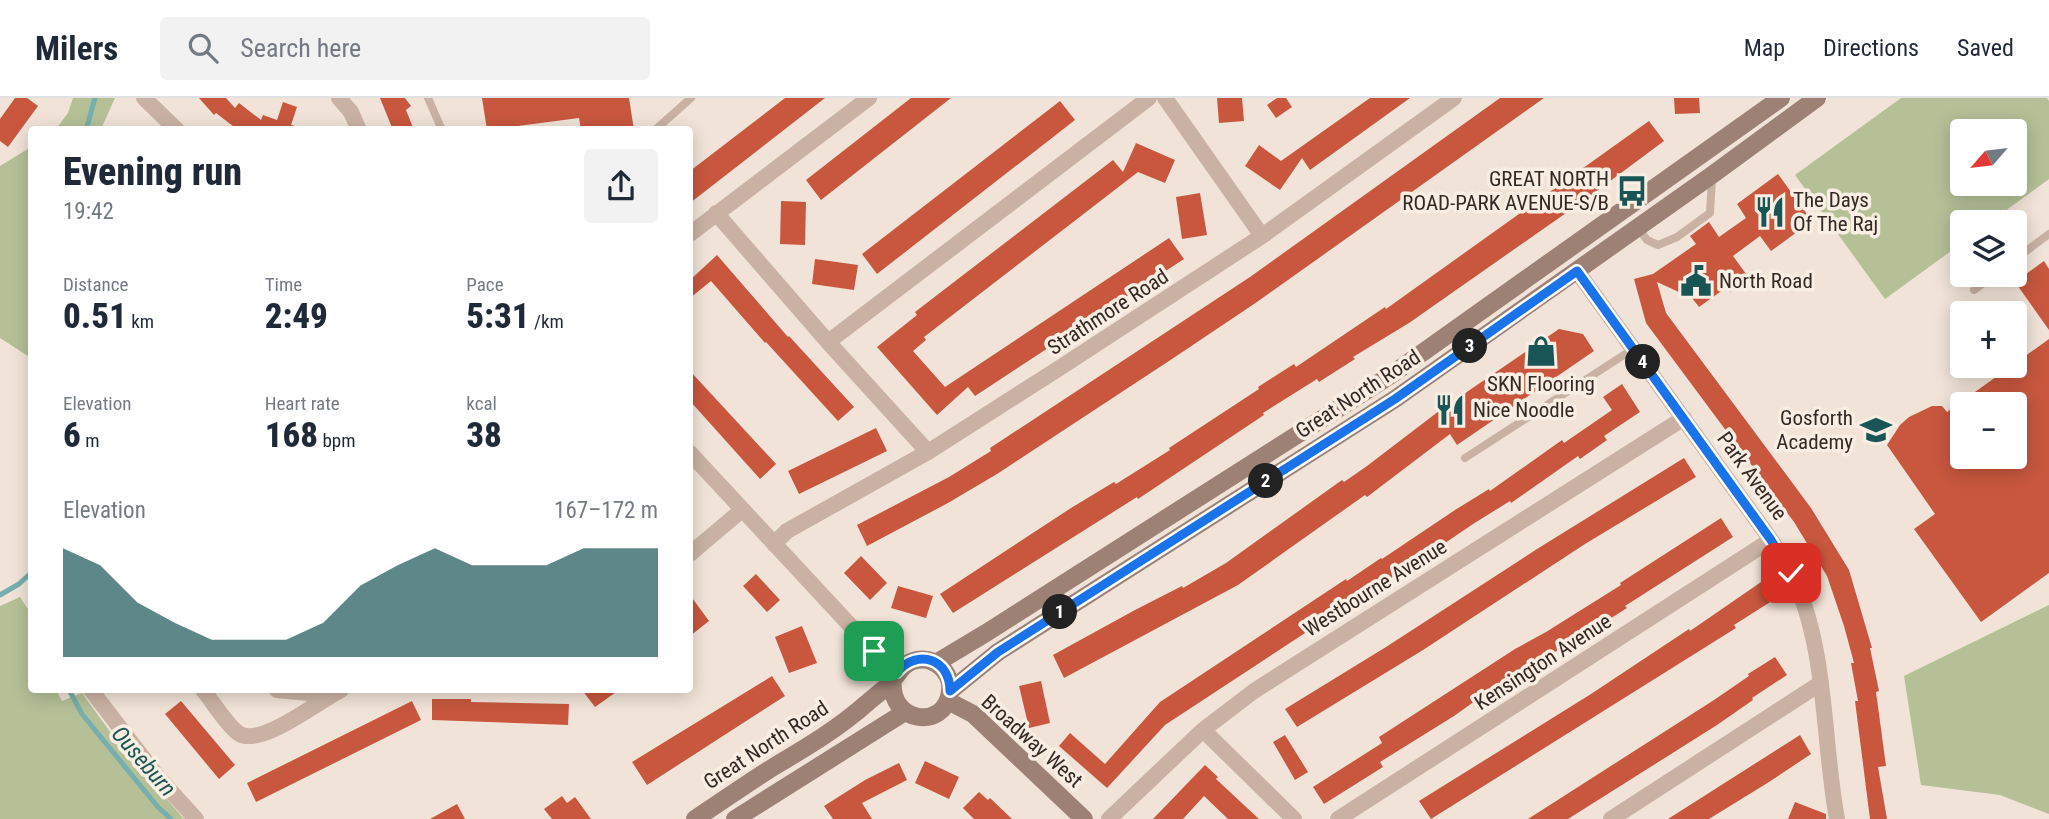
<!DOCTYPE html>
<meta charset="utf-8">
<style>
:root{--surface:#fff;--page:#f2f2f3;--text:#1f2937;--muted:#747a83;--line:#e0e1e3;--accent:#1a5556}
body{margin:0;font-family:"Roboto Condensed",sans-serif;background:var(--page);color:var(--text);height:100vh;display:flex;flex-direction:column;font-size:26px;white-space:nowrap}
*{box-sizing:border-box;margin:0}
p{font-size:23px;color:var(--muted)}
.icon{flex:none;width:38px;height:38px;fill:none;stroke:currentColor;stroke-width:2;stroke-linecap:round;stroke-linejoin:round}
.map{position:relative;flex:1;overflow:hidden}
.drawer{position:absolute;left:28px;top:28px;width:665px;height:567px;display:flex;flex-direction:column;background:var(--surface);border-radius:7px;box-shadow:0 4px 18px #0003}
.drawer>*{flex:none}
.needle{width:46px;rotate:242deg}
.tools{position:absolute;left:1950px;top:21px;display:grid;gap:14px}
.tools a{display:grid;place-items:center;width:77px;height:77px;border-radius:7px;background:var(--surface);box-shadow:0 4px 18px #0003;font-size:35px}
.pin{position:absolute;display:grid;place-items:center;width:60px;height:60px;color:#fff;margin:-30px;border-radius:14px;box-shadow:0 4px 10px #0006}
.km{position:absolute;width:35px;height:35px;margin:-18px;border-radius:50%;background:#222;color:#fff;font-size:19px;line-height:35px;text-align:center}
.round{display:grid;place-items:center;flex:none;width:74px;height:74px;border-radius:7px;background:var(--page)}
.headline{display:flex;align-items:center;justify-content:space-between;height:119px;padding:0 35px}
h1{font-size:38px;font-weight:800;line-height:52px}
.stats{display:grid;grid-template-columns:repeat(3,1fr);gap:10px;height:119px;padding:7px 35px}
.stats div{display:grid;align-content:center}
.stats b{font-size:35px;font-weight:800}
.stats small{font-size:19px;font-weight:400}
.stats p{font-size:19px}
.chart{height:196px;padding:14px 35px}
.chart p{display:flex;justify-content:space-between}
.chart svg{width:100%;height:126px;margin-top:7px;fill:var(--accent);opacity:.7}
header{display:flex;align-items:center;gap:42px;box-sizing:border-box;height:98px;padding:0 35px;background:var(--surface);border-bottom:2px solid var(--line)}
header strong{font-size:33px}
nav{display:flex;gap:38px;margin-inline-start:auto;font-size:24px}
.search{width:490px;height:63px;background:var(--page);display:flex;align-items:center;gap:18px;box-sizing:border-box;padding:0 24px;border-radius:7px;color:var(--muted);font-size:26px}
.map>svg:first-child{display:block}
.green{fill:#b5c097;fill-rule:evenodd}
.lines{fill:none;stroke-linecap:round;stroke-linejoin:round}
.stream{stroke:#76afad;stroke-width:5}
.building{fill:#c8573e;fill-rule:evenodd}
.lane{stroke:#c9b2a3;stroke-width:8}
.street{stroke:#c9b2a3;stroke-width:16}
.secondary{stroke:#9d8175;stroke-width:18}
.route-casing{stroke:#fff;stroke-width:14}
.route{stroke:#1a73e8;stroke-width:9}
.labels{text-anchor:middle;stroke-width:7;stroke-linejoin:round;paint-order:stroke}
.poi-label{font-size:21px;fill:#342925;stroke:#f9eee3;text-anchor:start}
.street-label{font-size:21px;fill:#342925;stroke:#f9eee3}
.water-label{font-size:23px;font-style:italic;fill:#1a5556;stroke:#f9eee3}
</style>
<header>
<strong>Milers</strong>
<div class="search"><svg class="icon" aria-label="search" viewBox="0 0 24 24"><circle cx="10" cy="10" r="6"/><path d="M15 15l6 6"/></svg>Search here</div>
<nav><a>Map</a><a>Directions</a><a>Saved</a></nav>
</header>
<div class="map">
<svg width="2049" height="721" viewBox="0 0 2049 721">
<rect width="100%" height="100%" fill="#f1e3d7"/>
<path class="green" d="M73 0H115L101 31H56L68 15Z
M1901 0H2047L2049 3V81L1990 124H1962V145L1885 201 1795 77ZM2014 33V86H1962V33Z
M31 49V260L0 240V68Z
M20 499 29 513 31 522 32 592H56L62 603 82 595 119 646 184 721H0V508Z
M2049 507V716L2000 697 1921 687 1904 578Z"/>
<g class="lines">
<path class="stream" d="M86 32 95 0
M0 497 19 486 32 474
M69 592 82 616 157 708 171 721"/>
</g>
<path class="building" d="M15 0H27L38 8 8 49 0 43V21Z
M199 0H226L235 10 239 5 261 22 263 17 277 22 283 4 297 9 291 27 299 29V32H238L216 15 214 17Z
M380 0H405L411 8 406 12 414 32H393Z
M482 0H629L634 32H581L579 20 487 32Z
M785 0H825L690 105V73Z
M911 0H951L821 102 806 82Z
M1217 0H1242L1244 23 1219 25Z
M1277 0H1286L1292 9 1276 20 1267 7Z
M1370 0H1410L1310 72 1302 60 1280 92 1245 68 1259 47 1281 63Z
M1500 0H1544L1257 204 1172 261 997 376 948 405 867 448 857 427 949 379 991 353 990 350 1250 179Z
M1674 0H1699L1700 15 1675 16Z
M1060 3 1075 22 877 176 862 156Z
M1649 23 1664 43 1586 101 1409 225 1353 259 1355 261 1319 284 1317 281 1263 315 1264 317 1138 401 1137 399 953 515 940 496 1071 410 1114 384 1116 386 1170 352 1169 350 1259 291 1258 289 1294 266 1296 269 1385 209 1386 211Z
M1136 45 1175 62 1165 85 1138 74 924 239 926 242 913 253 945 289 1169 140 1184 161 975 298 968 289 937 317 877 249 917 217 915 214 1113 62 1123 74Z
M1778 76 1812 123 1771 153 1760 138 1733 158 1749 180 1730 194 1727 189 1699 209 1692 200 1657 184 1666 215 1811 410 1849 472 1872 550H1870L1879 593 1876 594 1886 668 1878 669 1887 721H1870L1855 603H1858L1851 565H1854L1844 528 1827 478 1794 424 1646 225 1634 181 1653 176 1696 146 1690 138 1709 124 1719 139 1746 120 1737 106Z
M1200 95 1207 137 1182 141 1176 99Z
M781 103 806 104 805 147 780 146Z
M717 157 788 239 789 238 854 309 838 323 766 244 765 245 711 183 690 200V182Z
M815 161 858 167 854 192 812 186Z
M2044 163 2049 171V232L2015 184Z
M1559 231 1583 236 1594 253 1457 347 1450 336 1367 399 1365 397 1238 487 1064 580 1053 557 1135 512 1182 488 1183 490 1226 465 1342 382 1344 384 1367 368 1439 313Z
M2049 241V475L1981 524 1914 431 1935 416 1887 347 1900 327 1909 319 1932 308H1942L1947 314ZM1962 306H2014V359H1962Z
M690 273 776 366 760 381 690 303Z
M1622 286 1640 314 1604 338 1607 342 1580 361 1578 358 1511 405 1510 403 1473 426 1404 473 1403 472 1364 498 1363 497 1165 627 1107 690 1059 648 1070 635 1105 666 1160 604 1346 481 1347 483 1381 460 1382 461 1455 412 1489 391 1490 393 1562 342 1564 345 1612 312 1603 299Z
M876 330 887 353 799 396 788 373Z
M1684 360 1696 379 1585 446 1423 552 1297 629 1285 611 1386 549 1537 451Z
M1721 420 1733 439 1625 508 1627 510 1597 529 1489 593 1454 618 1380 664 1383 669 1324 706 1313 689 1382 645 1379 639 1515 551 1546 534 1621 487 1620 485Z
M861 458 887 485 870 502 844 475Z
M756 476 780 502 767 514 743 488Z
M1764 482 1775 501 1734 527 1736 530 1431 721 1419 703 1591 596 1689 531 1690 533Z
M898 488 933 498 926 520 891 510Z
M690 497 709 523 690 538Z
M802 528 817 565 789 575 775 539Z
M1775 559 1787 577 1752 600 1753 602 1717 627 1568 721H1528L1714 602 1749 578 1748 576Z
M772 578 785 598 647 687 632 664Z
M1041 583 1050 625 1029 630 1019 588Z
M582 592H619L595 609Z
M432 601H471V604L569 606 568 627 432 622Z
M181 603 235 667 219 681 165 616Z
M412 603 421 622 256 704 247 685Z
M1285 637 1308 674 1295 682 1273 644Z
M1800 637 1811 656 1769 684 1709 721H1668Z
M925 663 959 679 949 701 915 685Z
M899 665 907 682 862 705 872 721H833L824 708 865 682Z
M1205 667 1218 679 1216 681 1259 721H1228L1204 698 1183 721H1153Z
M979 694 988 702 990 700 1012 721H974L963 710Z
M562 698 567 705 575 699 591 721H552L544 711Z
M1795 704 1826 716V721H1788Z
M457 706 465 721H430Z"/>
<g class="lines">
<path class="lane" d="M428 0 442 32
M655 32 691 0
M1638 130 1647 142 1658 147 1677 139 1710 115 1712 80
M2014 162 2049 136
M1974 192 1995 177
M1465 360 1633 251"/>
<path class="street" d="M144 0 177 32
M339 0 351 14 359 32
M1165 0 1262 138
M716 115 828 244 928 354
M690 136 869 0
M1577 173 1771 442C1778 453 1785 463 1791 474 1828 550 1822 640 1837 721
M828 244 1149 0
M690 355 874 553 897 574
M774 446 787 433 928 354 1058 271 1262 138 1454 0
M690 456 742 412
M91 592 157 678 196 721
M203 592C213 604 226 626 238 635 259 651 320 602 341 592
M277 592 330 597
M1203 632 1294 721
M1109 721 1203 632 1254 593 1684 320
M1338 721 1771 442
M1611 721 1821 585"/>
<path class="secondary" d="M936 565 986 535 1391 277 1781 0
M950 593 998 554 1395 301 1712 77 1817 0
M948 603 973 616 1084 721
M695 721C722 703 748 685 775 668 807 649 839 630 867 605 875 598 884 592 891 584 899 576 901 567 913 563 933 556 953 574 950 594 945 633 888 625 893 582
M735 721 905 614"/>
</g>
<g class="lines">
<defs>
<path id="route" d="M874 553 897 574C918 550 950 561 950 593L998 554 1395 301 1577 173 1771 442 1791 475"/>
</defs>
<use href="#route" class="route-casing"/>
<use href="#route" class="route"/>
</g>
<defs>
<symbol id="bus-bare" viewBox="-9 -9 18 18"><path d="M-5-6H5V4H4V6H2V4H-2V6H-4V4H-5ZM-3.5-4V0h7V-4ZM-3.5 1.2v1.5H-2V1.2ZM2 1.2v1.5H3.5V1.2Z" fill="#1a5556" stroke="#f9eee3" stroke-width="2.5" paint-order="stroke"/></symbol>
<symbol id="restaurant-bare" viewBox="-9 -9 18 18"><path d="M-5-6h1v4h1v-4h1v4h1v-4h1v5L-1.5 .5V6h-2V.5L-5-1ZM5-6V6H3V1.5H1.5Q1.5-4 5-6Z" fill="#1a5556" stroke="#f9eee3" stroke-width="2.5" paint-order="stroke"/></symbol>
<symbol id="civic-bare" viewBox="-9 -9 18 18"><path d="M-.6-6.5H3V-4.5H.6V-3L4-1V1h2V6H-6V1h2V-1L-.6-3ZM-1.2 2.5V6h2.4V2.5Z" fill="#1a5556" stroke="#f9eee3" stroke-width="2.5" paint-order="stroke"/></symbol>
<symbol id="shop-bare" viewBox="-9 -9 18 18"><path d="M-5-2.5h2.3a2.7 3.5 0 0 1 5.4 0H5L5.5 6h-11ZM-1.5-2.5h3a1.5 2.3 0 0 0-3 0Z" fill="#1a5556" stroke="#f9eee3" stroke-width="2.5" paint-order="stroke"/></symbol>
<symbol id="school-bare" viewBox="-9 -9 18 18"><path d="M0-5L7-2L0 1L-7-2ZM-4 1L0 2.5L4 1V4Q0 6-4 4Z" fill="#1a5556" stroke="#f9eee3" stroke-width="2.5" paint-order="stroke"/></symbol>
</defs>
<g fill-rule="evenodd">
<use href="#bus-bare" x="1610" y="71" width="44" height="44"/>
<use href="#restaurant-bare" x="1748" y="92" width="44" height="44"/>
<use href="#civic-bare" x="1674" y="161" width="44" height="44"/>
<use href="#shop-bare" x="1519" y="231" width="44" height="44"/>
<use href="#restaurant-bare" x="1428" y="290" width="44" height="44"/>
<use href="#school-bare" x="1854" y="310" width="44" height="44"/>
</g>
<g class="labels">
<g class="poi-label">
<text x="1609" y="88" text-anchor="end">GREAT NORTH<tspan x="1609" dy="24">ROAD-PARK AVENUE-S/B</tspan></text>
<text x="1793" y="109">The Days<tspan x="1793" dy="24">Of The Raj</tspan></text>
<text x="1719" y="190">North Road</text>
<text x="1541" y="293" text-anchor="middle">SKN Flooring</text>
<text x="1473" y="319">Nice Noodle</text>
<text x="1853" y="327" text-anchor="end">Gosforth<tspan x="1853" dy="24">Academy</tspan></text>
</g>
<g class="street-label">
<text transform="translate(1108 214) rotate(-33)" y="7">Strathmore Road</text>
<text transform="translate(1358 296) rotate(-33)" y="7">Great North Road</text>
<text transform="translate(1752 378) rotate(54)" y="7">Park Avenue</text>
<text transform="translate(1375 490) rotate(-32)" y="7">Westbourne Avenue</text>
<text transform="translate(1543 564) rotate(-33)" y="7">Kensington Avenue</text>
<text transform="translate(1032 643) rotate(42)" y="7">Broadway West</text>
<text transform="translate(766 647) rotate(-33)" y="7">Great North Road</text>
</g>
<g class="water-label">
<text transform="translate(144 663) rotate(49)" y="8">Ouseburn</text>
</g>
</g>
</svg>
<div class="tools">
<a><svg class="needle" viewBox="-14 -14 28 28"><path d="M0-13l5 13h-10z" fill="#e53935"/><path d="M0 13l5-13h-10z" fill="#747a83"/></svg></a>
<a><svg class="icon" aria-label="layers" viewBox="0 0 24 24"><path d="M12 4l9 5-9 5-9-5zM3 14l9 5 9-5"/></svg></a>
<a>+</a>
<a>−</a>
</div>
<div class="pin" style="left:874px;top:553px;background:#1e9e55"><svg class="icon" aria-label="arrive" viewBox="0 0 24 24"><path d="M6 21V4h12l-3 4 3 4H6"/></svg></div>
<div class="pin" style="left:1791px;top:475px;background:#d93025"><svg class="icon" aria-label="check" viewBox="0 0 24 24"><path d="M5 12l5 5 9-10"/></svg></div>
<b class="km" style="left:1060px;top:514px">1</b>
<b class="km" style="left:1266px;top:383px">2</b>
<b class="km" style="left:1470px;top:248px">3</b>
<b class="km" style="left:1643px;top:264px">4</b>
<section class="drawer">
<div class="headline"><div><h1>Evening run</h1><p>19:42</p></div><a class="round"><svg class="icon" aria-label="share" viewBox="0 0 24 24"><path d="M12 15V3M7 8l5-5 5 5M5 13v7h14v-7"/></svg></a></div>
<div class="stats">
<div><p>Distance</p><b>0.51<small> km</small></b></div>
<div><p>Time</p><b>2:49</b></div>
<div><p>Pace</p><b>5:31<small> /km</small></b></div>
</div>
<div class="stats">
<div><p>Elevation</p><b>6<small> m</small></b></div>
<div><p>Heart rate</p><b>168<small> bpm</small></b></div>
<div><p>kcal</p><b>38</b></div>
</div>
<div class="chart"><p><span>Elevation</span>167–172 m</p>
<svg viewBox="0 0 160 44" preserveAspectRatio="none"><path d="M0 44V6L10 12L20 25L30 32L40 38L50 38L60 38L70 32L80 19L90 12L100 6L110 12L120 12L130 12L140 6L150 6L160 6V44z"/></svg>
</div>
</section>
</div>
